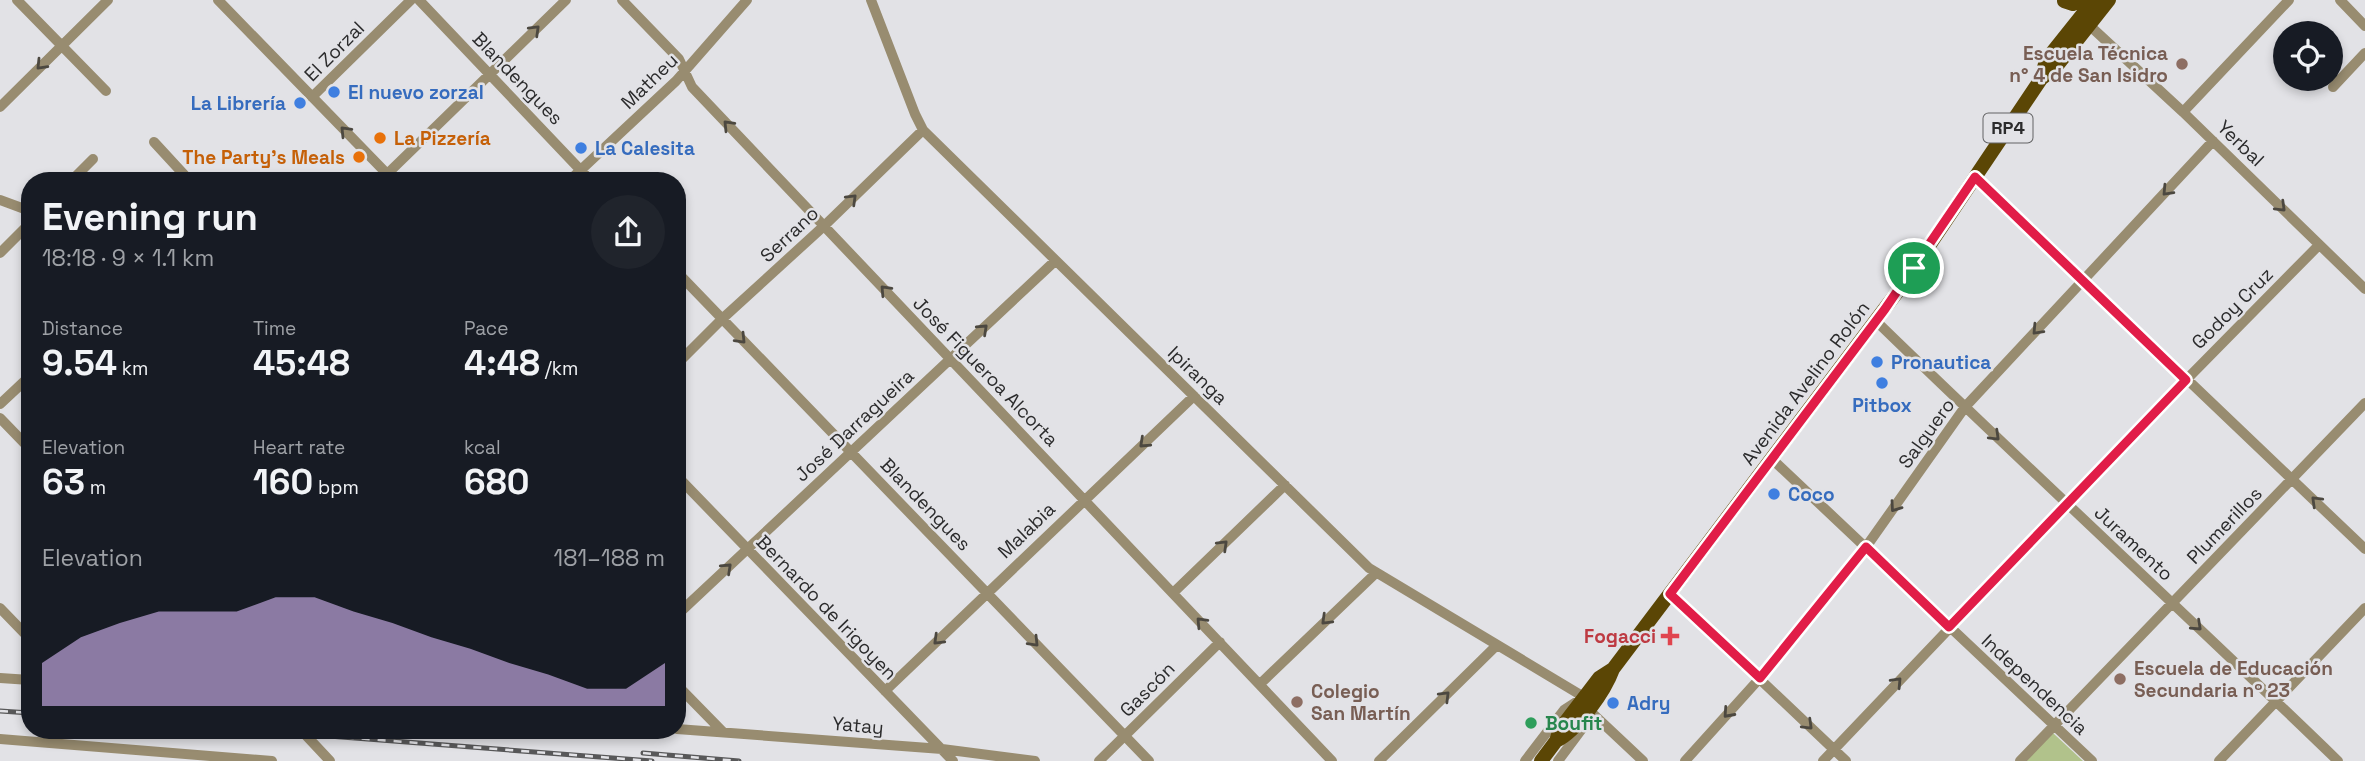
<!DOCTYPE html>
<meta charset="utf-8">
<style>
:root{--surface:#171b24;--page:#20242c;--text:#f1f3f6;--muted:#9ea1a6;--accent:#bda3da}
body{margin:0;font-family:"Space Grotesk",sans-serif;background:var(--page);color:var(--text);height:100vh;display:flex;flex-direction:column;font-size:26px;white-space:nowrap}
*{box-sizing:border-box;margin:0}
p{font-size:23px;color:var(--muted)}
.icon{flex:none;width:38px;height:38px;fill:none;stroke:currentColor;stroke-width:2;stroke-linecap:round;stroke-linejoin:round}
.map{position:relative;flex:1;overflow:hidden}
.details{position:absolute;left:21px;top:172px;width:665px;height:567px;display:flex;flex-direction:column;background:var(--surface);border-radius:28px;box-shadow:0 4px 10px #0003}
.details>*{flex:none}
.controls{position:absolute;left:2273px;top:21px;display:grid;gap:14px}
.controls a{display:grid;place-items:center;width:70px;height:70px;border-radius:50%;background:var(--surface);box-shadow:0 4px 10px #0003;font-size:35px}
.pin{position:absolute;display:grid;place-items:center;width:60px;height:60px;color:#fff;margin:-30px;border:4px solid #fff;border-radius:50%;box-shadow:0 2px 7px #0007}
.round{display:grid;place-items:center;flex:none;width:74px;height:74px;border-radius:37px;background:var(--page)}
.summary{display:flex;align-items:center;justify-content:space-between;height:119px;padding:0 21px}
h1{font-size:38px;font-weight:600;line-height:52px}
.metrics{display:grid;grid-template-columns:repeat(3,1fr);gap:10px;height:119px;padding:7px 21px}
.metrics div{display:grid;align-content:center}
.metrics b{font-size:35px;font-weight:600}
.metrics small{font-size:19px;font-weight:400}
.metrics p{font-size:19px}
.chart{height:196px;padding:14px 21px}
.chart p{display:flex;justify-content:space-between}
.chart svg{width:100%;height:126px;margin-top:7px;fill:var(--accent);opacity:.7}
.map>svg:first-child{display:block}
.green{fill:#b1c28b}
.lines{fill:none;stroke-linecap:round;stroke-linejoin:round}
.minor{stroke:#988c70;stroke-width:10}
.major{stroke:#5b4605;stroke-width:14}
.rail-casing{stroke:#585859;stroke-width:5}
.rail{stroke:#e2e2e6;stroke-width:2.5;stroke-dasharray:8;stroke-linecap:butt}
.oneway{stroke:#4c4840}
.route-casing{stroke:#fff;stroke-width:14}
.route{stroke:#e11d48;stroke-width:9}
.education-dot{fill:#8d6e63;stroke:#e2e2e6;stroke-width:2.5}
.shop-dot{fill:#3f7fe0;stroke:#e2e2e6;stroke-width:2.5}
.food-dot{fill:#e8710a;stroke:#e2e2e6;stroke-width:2.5}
.health-dot{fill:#e0444e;stroke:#e2e2e6;stroke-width:2.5}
.leisure-dot{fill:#2e9e5b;stroke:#e2e2e6;stroke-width:2.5}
.labels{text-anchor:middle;stroke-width:5;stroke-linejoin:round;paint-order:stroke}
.shield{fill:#e2e2e6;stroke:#626264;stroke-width:2}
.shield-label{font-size:18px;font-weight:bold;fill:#2b2b2c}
.street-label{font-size:19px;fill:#2b2b2c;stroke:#e2e2e6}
.education-label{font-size:19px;font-weight:bold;fill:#785e54;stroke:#e2e2e6;text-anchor:start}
.shop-label{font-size:19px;font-weight:bold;fill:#366cbe;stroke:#e2e2e6;text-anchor:start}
.food-label{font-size:19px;font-weight:bold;fill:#c56008;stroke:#e2e2e6;text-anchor:start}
.health-label{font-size:19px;font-weight:bold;fill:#be3a42;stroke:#e2e2e6;text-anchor:end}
.leisure-label{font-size:19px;font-weight:bold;fill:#27864d;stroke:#e2e2e6;text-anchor:start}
</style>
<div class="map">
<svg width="2365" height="761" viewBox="0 0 2365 761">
<rect width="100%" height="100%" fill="#e2e2e6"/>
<path class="green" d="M2053 733 2083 761H2025Z"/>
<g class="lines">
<path class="minor" d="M17 0 106 91
M218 0 393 180
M419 0 590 180
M622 0 679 59 692 87 1332 761
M871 0 915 114 923 130 1369 568 1584 697 1564 710 1525 761
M2340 0 2365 26
M2089 25 2183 112 2365 289
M2333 87 2365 53
M312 97 411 0
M0 107 108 0
M2183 112 2289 0
M154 142 189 180
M1975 177 2365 549
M72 180 93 159
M381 180 566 0
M570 180 676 81 747 0
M0 200 30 211
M0 253 30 223
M677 272 1149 761
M1876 321C2028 469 2185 613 2338 761
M677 364 722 319 825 225 923 130
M0 404 30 376
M0 418 30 449
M1772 459 2092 761
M677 476 953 761
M1174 592 1285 485
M1670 594 1846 761
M0 608 30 639
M677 615 1055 261
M0 678 30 680
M1260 684 1376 573
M677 685 723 732
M885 691 1194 396
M1593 714 1643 761
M677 729 942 749 1035 761
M301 730 330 761
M0 739 272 761
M1099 761 1220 642
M1379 761 1497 645
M1558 761 1590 718
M1685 761 1760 678 1866 547 1965 407 2213 141
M1823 761 2186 380 2319 245
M2020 761 2365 403
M2219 761 2365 608"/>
<path class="major" d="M2064 1 2073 4 2083 0
M2041 79 2056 67 2109 0
M1556 741C1577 731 1605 691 1613 669L1904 283 2041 79 2046 60 2094 0
M1541 761 1556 741 1560 729 1599 678 1613 669"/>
<defs>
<path id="rail" d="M0 711 30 713
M250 730 652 761
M643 753 739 761"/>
</defs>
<use href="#rail" class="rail-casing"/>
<use href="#rail" class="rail"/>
</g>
<defs><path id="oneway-chevron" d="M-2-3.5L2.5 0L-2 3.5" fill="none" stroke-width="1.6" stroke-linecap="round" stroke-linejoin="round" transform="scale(1.75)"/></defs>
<g class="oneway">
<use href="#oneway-chevron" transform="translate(535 30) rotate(-44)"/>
<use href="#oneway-chevron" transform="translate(41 65) rotate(134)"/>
<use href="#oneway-chevron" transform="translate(728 125) rotate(-134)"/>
<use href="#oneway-chevron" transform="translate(345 131) rotate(-134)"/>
<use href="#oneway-chevron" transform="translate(2167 191) rotate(133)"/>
<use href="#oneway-chevron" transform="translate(852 199) rotate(-44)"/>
<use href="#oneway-chevron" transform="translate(2281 207) rotate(44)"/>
<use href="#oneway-chevron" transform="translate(885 290) rotate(-133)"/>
<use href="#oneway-chevron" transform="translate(983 329) rotate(-43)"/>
<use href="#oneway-chevron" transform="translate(2037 330) rotate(133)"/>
<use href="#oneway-chevron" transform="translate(741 339) rotate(46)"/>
<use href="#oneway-chevron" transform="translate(1995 436) rotate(44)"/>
<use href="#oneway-chevron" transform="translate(1144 443) rotate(137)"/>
<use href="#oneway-chevron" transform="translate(2316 501) rotate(-136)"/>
<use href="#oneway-chevron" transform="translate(1895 507) rotate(125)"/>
<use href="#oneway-chevron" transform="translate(1223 545) rotate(-44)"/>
<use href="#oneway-chevron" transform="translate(727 568) rotate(-43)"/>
<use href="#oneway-chevron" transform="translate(1326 620) rotate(136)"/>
<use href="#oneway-chevron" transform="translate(1201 622) rotate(-133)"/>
<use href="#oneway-chevron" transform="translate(2197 626) rotate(43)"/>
<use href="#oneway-chevron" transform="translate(938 640) rotate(136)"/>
<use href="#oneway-chevron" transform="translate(1034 642) rotate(46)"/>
<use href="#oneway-chevron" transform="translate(1897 682) rotate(-47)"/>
<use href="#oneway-chevron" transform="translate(1445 696) rotate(-45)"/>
<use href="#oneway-chevron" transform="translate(1728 713) rotate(132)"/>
<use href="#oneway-chevron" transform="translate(1808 725) rotate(44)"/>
</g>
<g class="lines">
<defs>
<path id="route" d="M1975 177 2186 380 1949 627 1866 547 1760 678 1670 594 1885 309Z"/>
</defs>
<use href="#route" class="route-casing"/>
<use href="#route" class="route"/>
</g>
<g class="education-dot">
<circle cx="2182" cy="64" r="7"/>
<circle cx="2120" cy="679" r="7"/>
<circle cx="1297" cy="702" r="7"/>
</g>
<g class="shop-dot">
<circle cx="334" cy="92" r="7"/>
<circle cx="300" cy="103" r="7"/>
<circle cx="581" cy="148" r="7"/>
<circle cx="1877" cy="362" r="7"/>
<circle cx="1882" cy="383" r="7"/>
<circle cx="1774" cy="494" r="7"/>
<circle cx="1613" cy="703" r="7"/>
</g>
<g class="food-dot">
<circle cx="380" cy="138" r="7"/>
<circle cx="359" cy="157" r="7"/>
</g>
<path class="health-dot" d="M1666.5 625.5h7v7h7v7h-7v7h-7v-7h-7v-7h7z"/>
<circle class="leisure-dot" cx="1531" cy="723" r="7"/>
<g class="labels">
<rect class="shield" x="1983.5" y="113.5" width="49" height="29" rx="5"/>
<g class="shield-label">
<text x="2008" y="134">RP4</text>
</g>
<g class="street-label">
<text transform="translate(334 51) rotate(-45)" y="7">El Zorzal</text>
<text transform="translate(518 78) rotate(46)" y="7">Blandengues</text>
<text transform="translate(649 81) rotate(-44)" y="7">Matheu</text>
<text transform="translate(2241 143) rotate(44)" y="7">Yerbal</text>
<text transform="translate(789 234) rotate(-43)" y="7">Serrano</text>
<text transform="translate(2232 308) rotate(-45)" y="7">Godoy Cruz</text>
<text transform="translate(986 371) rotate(46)" y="7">José Figueroa Alcorta</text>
<text transform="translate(1198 375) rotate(44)" y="7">Ipiranga</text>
<text transform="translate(1805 383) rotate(-53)" y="7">Avenida Avelino Rolón</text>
<text transform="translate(854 425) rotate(-43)" y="7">José Darragueira</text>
<text transform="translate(1926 433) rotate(-54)" y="7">Salguero</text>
<text transform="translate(926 504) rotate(46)" y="7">Blandengues</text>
<text transform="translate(2224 525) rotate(-46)" y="7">Plumerillos</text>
<text transform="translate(1026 530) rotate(-44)" y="7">Malabia</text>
<text transform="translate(2134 543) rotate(43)" y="7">Juramento</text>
<text transform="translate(827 607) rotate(46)" y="7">Bernardo de Irigoyen</text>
<text transform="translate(2035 684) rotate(43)" y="7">Independencia</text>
<text transform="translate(1147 689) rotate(-45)" y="7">Gascón</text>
<text transform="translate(858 725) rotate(5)" y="7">Yatay</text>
</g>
<g class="education-label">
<text x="2168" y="60" text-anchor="end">Escuela Técnica<tspan x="2168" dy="22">n° 4 de San Isidro</tspan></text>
<text x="2134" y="675">Escuela de Educación<tspan x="2134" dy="22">Secundaria nº 23</tspan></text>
<text x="1311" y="698">Colegio<tspan x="1311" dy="22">San Martín</tspan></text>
</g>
<g class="shop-label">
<text x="348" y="99">El nuevo zorzal</text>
<text x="286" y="110" text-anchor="end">La Librería</text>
<text x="595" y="155">La Calesita</text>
<text x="1891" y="369">Pronautica</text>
<text x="1882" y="412" text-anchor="middle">Pitbox</text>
<text x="1788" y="501">Coco</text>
<text x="1627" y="710">Adry</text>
</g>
<g class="food-label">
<text x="394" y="145">La Pizzería</text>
<text x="345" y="164" text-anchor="end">The Party's Meals</text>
</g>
<g class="health-label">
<text x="1656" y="643">Fogacci</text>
</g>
<g class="leisure-label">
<text x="1545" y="730">Boufit</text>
</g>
</g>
</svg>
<div class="controls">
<a><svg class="icon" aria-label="locate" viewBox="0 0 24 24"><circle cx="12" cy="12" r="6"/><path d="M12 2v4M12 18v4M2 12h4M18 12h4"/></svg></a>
</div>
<div class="pin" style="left:1914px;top:268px;background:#1e9e55"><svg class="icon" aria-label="arrive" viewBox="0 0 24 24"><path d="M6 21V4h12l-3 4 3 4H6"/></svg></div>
<section class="details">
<div class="summary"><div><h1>Evening run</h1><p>18:18 · 9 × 1.1 km</p></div><a class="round"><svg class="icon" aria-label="share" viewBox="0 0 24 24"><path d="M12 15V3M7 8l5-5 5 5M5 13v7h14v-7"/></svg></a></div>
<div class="metrics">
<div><p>Distance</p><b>9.54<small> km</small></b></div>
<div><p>Time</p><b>45:48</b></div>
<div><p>Pace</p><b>4:48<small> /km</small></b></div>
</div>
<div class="metrics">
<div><p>Elevation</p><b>63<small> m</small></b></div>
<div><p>Heart rate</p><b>160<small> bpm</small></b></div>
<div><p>kcal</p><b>680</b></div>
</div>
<div class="chart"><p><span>Elevation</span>181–188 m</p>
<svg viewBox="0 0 160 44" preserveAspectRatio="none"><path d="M0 44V29L10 20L20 15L30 11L40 11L50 11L60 6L70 6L80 11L90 15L100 20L110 24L120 29L130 33L140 38L150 38L160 29V44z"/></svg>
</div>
</section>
</div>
